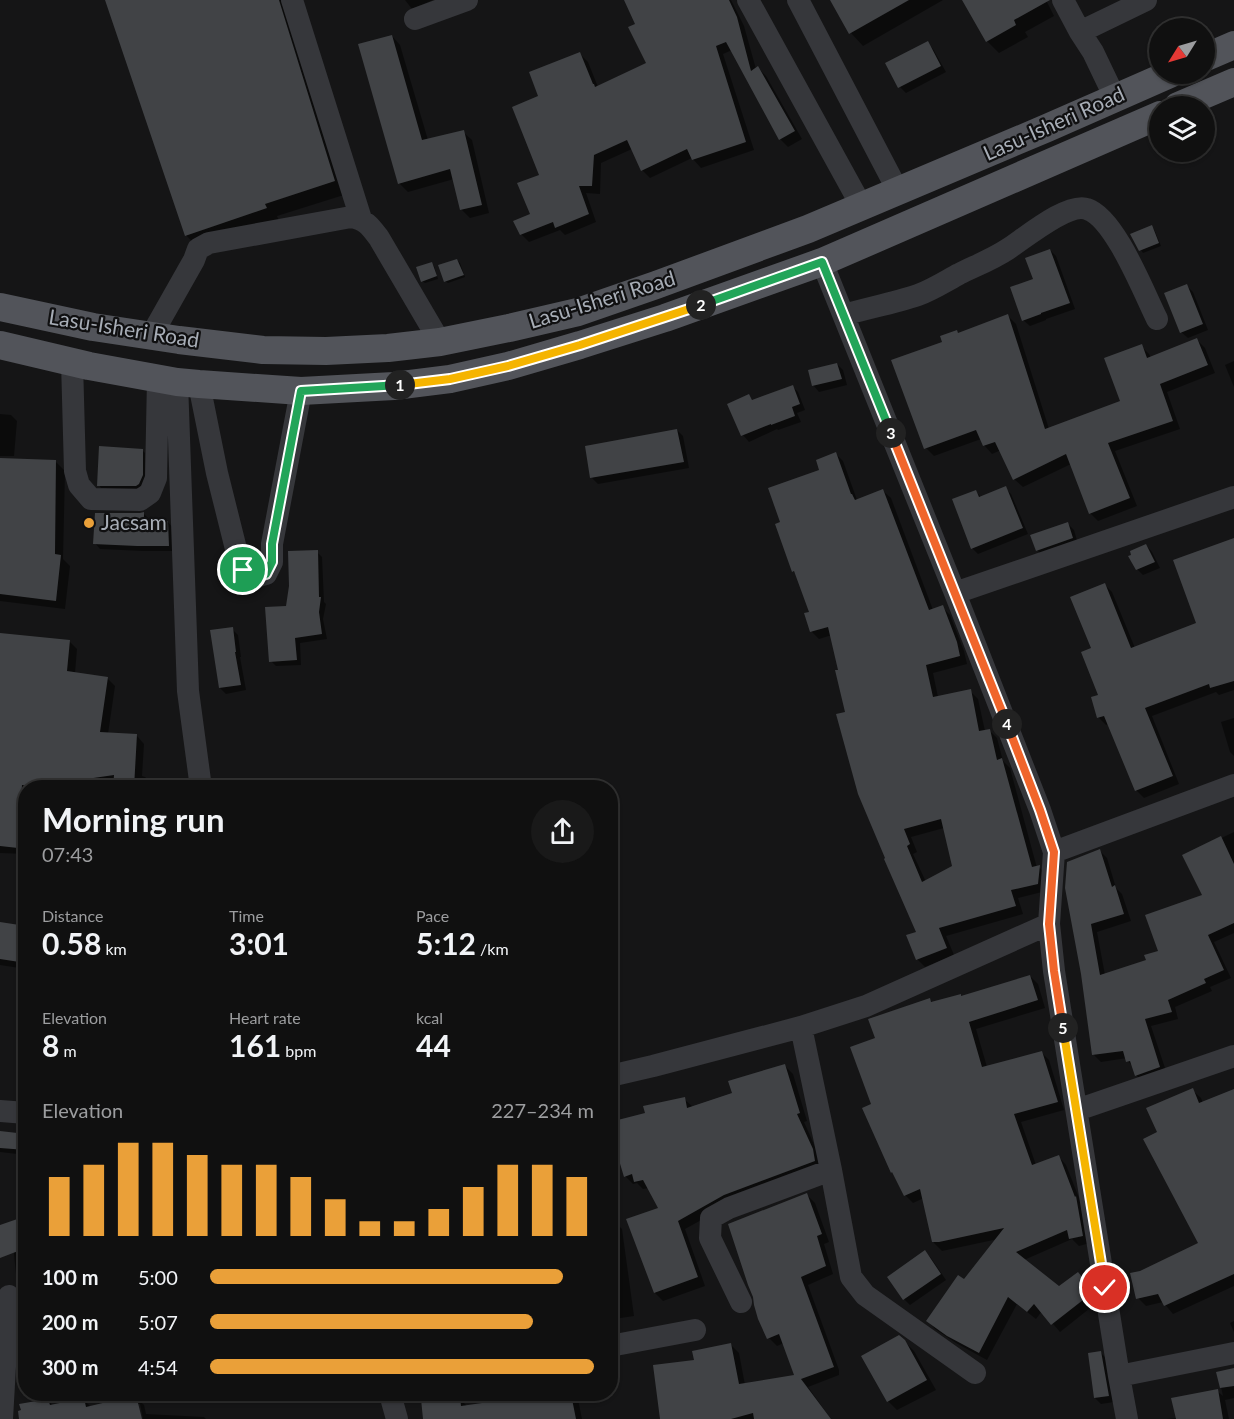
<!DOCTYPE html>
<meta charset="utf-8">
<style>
:root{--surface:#101010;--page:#191919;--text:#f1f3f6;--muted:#9c9d9f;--line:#303030;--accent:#eaa039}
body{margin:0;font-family:Lato,sans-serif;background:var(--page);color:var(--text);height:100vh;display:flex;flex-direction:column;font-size:22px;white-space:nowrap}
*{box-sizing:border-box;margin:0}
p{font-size:20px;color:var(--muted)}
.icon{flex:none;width:33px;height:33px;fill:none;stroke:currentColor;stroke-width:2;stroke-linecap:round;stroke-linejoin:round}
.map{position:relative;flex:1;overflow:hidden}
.side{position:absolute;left:18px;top:780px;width:600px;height:621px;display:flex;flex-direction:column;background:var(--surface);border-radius:24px;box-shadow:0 2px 4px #0004,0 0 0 2px var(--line)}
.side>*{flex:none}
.needle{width:39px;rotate:233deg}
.buttons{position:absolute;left:1149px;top:18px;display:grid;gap:12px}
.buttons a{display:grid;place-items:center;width:66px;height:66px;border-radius:50%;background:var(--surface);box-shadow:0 2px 4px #0004,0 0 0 2px var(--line);font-size:30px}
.pin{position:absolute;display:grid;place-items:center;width:51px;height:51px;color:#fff;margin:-26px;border:3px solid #fff;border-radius:50%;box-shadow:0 2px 6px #0007}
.km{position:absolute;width:30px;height:30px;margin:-15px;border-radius:50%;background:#222;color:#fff;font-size:16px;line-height:30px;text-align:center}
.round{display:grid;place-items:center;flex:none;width:63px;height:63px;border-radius:32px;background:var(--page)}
.summary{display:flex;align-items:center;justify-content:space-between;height:102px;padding:0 24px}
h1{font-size:33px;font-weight:700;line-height:45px}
.metrics{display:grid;grid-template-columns:repeat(3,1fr);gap:9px;height:102px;padding:6px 24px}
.metrics div{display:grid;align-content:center}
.metrics b{font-size:30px;font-weight:700}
.metrics small{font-size:16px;font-weight:400}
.metrics p{font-size:16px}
.chart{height:168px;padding:12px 24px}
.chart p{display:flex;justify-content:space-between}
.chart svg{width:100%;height:108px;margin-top:6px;stroke:var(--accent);stroke-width:6}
ul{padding:0 24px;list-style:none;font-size:20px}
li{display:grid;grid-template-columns:96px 72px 1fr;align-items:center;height:45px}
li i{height:15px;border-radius:8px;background:var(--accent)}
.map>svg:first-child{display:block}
.shadow{fill:#0007;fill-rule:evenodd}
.building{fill:#414346;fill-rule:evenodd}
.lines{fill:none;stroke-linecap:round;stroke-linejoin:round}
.minor{stroke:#36373b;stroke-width:22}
.major{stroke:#52545a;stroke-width:28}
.split-1-casing{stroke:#fff;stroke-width:12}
.split-2-casing{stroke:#fff;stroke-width:12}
.split-3-casing{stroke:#fff;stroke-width:12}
.split-4-casing{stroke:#fff;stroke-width:12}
.split-5-casing{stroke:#fff;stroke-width:12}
.split-6-casing{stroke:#fff;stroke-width:12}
.split-1{stroke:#22a559;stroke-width:8}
.split-2{stroke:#f5b400;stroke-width:8}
.split-3{stroke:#22a559;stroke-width:8}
.split-4{stroke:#f0652b;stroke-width:8}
.split-5{stroke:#f0652b;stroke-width:8}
.split-6{stroke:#f5b400;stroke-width:8}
.poi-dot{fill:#eaa039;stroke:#101011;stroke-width:2}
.labels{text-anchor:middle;stroke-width:4.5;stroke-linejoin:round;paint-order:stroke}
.street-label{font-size:21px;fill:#a7adb6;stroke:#101011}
.poi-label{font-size:21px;fill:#a7adb6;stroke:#101011;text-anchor:start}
</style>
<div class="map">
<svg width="1234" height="1419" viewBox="0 0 1234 1419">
<rect width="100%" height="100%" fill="#151516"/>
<path class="shadow" d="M107 0H291L347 194 277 216 279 221 198 248 186 235Z
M405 0H433L412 9Z
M625 0H731L744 26 756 69 758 68 766 76 802 139 788 147 780 139 732 50 723 54 754 150 701 168 692 158 650 178 642 170 632 149 601 163 600 194 586 193 596 222 565 235 560 230 529 242 521 234 532 215 541 176 540 97 580 54 588 62 598 87 648 64 637 24Z
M832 0H943L863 46 851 33Z
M963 0H1046L1054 16 1025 32 1028 37 999 53 987 41Z
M392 36 400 45 428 140 463 132 472 140 489 213 470 218 461 209 454 179 408 192 399 183Z
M927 43 933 49 946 72 906 93 900 87Z
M1151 227 1154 229 1161 246 1143 253 1141 250Z
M1050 250 1056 256 1075 309 1046 319V320L1030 326 1023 320 1035 280Z
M457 260 460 263 465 277 448 283 445 281Z
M431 263 434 266 438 279 425 283 422 281Z
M1187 286 1193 292 1208 330 1188 338 1181 332Z
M1008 316 1016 324 1049 429 1122 402 1141 346 1149 354 1151 358 1197 340 1205 348 1215 373 1167 392 1180 429 1115 451 1137 506 1098 521 1090 513 1071 464 1023 487 1014 479 1001 450 992 454 984 445 981 439 934 456 926 448 944 343 957 332 959 334Z
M1234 361V387L1225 365Z
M837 364 843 370 847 385 819 392 813 385Z
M792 386 798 392 805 410 797 413 801 422 778 430 777 429 749 442 743 435 729 405 749 396 753 401Z
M0 414 11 415 17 421 14 456H0Z
M677 430 683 436 689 468 598 484 592 478Z
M142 450 145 453V478L141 487 139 488H101L99 485Z
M836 454 843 461 857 500 883 491 891 498 933 610 942 607 950 615 964 651 967 664 933 673 938 697 970 691 978 699 985 731 989 730 997 738 1003 761 1010 768 1037 868 1039 867 1047 875 1046 891 1018 898 1023 914 946 936 954 955 925 967 917 959 918 932 847 713 832 635 819 639 812 632 806 614 811 612 797 575 793 571 782 523 821 470ZM944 828 954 867 926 882 913 854 917 852 911 837Z
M0 460 55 461 65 471 63 559 70 566 65 609 0 601Z
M1005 488 1011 494 1028 534 978 554 972 548 976 492 982 498Z
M144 514 149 519V523L168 522 173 528 174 551H143L100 549 95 543 140 515Z
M1068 524 1074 530 1078 544 1043 556 1037 550Z
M1234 539V690L1219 695 1216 692 1152 716 1179 784 1144 798 1136 790 1109 724 1106 725 1098 717 1100 696 1093 649 1104 584 1112 592 1135 648 1198 624Z
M1146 545 1152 552 1160 568 1143 575 1137 569Z
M317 552 322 557 324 602 326 604 323 619 327 639 300 643 301 665 276 666 271 661 288 607Z
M232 629 238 635 241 657H240L246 690 226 694 220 688Z
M0 634 69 641 77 649 75 673 107 678 115 686 108 734 137 736 144 744 142 776 145 777 153 784V788H26V854L0 853Z
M1234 718V756L1230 752 1221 722Z
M1234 832V933L1214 942 1231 978 1210 987 1212 991 1175 1007 1178 1019 1151 1026 1167 1074 1143 1082 1136 1075 1133 1067 1128 1061 1127 1058 1101 1062 1094 1055 1083 973 1100 851 1107 858 1116 888 1122 894 1131 921 1097 932 1105 975 1147 961 1160 952 1204 896 1184 856Z
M0 926 26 928V969L0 965Z
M1030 976 1038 984 1045 1008 976 1029 987 1067 1041 1052 1049 1060 1064 1110 1021 1122 1036 1165 1059 1157 1066 1165 1081 1203 1090 1243 1079 1246 1072 1239 1024 1260 1059 1288 1078 1274 1098 1297 1099 1301 1060 1332 1042 1311 1036 1319 1017 1304 987 1360 956 1343 935 1329 928 1321 965 1281 998 1239 942 1251 934 1243 924 1198 913 1203 905 1195 895 1175 873 1105 877 1039 929 999 933 1003 962 997Z
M785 1066 793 1074 807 1121 804 1122 820 1158 823 1169 732 1203 685 1229 705 1286 663 1301 655 1293 628 1220 660 1209 649 1188 643 1189 637 1183 633 1184 625 1176 620 1160 610 1162V1124L646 1114 684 1099 693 1107 733 1094Z
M1192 1090 1201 1098 1203 1103 1234 1091V1286L1173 1314 1163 1302 1146 1306 1138 1298 1140 1272 1200 1244 1159 1133Z
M0 1132 26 1135V1155L0 1152Z
M807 1195 815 1203 829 1242 824 1244 833 1274 808 1285 839 1370V1375L808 1387 831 1419H662L696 1361 731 1345 739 1353 745 1385 797 1376 784 1343 777 1346 769 1338 759 1318Z
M26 1217V1350L23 1347 22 1334 24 1296 22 1289 17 1284 11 1223Z
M610 1220H613L622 1229 634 1316 614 1319V1321H610Z
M925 1252 931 1258 946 1280 910 1305 904 1299Z
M1234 1321V1332L1230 1323Z
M904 1341 914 1351 936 1390 897 1410 888 1401Z
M1101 1353 1107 1359 1114 1402 1101 1404 1095 1398Z
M1234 1370V1398L1225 1400 1229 1419H1167L1177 1418 1217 1391 1223 1396 1218 1373Z
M524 1394H577L582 1419H424L459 1398 468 1407 525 1399Z
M136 1397 144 1405 146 1414 204 1417 206 1419H142H143L140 1404H137L140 1419H24L48 1400 53 1406 84 1400 91 1407Z"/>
<path class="building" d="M105 0H279L335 181 265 204 267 208 185 236Z
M624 0H729L737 17 751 71 758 66 795 131 779 140 726 42 716 46 746 142 692 160 687 149 641 171 627 140 594 155 592 186H579L589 214 555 228 553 222 520 235 513 221 530 214 517 183 539 175 512 107 538 96 529 72 580 52 593 84H594L595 87 646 63 628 27 635 24Z
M830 0H909L849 34Z
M962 0H1050L1014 20 1016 25 986 42Z
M392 35 422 140 464 130 482 205 460 210 450 169 398 184 358 44Z
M928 41 941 66 898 88 885 63Z
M1152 225 1159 243 1139 251 1130 234Z
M1050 249 1070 303 1041 313V314L1022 321 1010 287 1033 279 1025 258Z
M457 259 464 275 444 282 438 265Z
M432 262 437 276 421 282 416 267Z
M1187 284 1203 324 1180 333 1164 293Z
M1008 314 1045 429 1120 401 1104 358 1142 344 1147 358 1197 338 1208 365 1160 384 1173 421 1108 443 1130 498 1089 514 1066 454 1013 480 995 442 983 446 976 430 924 449 891 360 942 342 940 336 957 330 958 333Z
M837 363 842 379 812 386 808 370Z
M793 385 800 404 792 407 795 416 771 425V424L741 436 727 404 749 394 752 400Z
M677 429 684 462 590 478 585 446Z
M99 446 143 449V475L139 484 136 486H97Z
M836 452 851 494H852L855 500 883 489 929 610 943 605 957 642 960 656 926 665 933 697 971 689 979 731 990 729 997 760 1002 758 1032 867 1040 865 1038 884 1011 890 1016 906 939 928 947 948 916 960 906 935 916 932 884 859 885 858 858 794 836 714 845 712 835 670H838L828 627 810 632 804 613 809 612 794 571 792 572 775 524 780 522 768 488 819 470 816 460ZM941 819 952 866 922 882 907 846 910 844 904 829Z
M0 458 56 460 55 554 61 555 56 601 0 594Z
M1006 486 1023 528 971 549 952 499 976 490 979 497Z
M144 512V522L168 521 169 546H137L93 544 95 513H140Z
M1068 522 1073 538 1036 551 1030 535Z
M1234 538V681L1210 688 1209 684 1145 708 1173 776 1135 791 1104 716 1097 718 1091 697 1098 695 1081 652 1091 648 1070 597 1105 583 1131 648 1196 623 1173 560Z
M1146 544 1155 562 1136 570 1128 556 1131 555 1130 551Z
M318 550 319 597H321L319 612 322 634 295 638 297 660 269 662 265 607 286 606 289 586 288 551Z
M233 627 236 652H235L241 685 219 688 210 630Z
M0 633 70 640 67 671 108 677 100 732 137 734 134 788H113L114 775 73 781 72 788 22 785 18 848 0 846Z
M1221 836 1234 864V923L1208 935 1224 970 1204 979 1206 983 1168 1000 1172 1012 1145 1019 1160 1067 1135 1076 1130 1061 1126 1062 1123 1051 1092 1055 1081 974 1065 888 1067 862 1100 849 1112 887 1115 885 1124 914 1091 924 1100 975 1146 960 1144 955 1158 951 1145 915 1202 895 1182 855Z
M0 922 26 926V963L0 959Z
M1030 975 1038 1000 969 1022 982 1067 1042 1051 1058 1102 1014 1114 1032 1165 1059 1155 1075 1197 1076 1196 1083 1236 1069 1239 1067 1230 1016 1252 1059 1286 1078 1272 1091 1288 1092 1293 1051 1325 1034 1304 1027 1312 1008 1297 979 1353 947 1336 926 1321 958 1275 964 1279 1004 1228 939 1242H932L920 1189 904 1196 892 1172 891 1173 862 1108 871 1104 850 1047 875 1038 868 1019 877 1016 930 998 931 1002 961 994V996Z
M785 1064 800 1113 797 1114 813 1149 815 1161 724 1195 678 1221 698 1277 654 1293 626 1219 658 1208 643 1180 634 1182 632 1174 624 1177 610 1130V1122L645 1113 643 1106 685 1097 687 1108 732 1093 728 1081Z
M1193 1088 1199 1103 1234 1089V1274L1164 1306 1158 1294 1136 1299 1130 1273 1140 1271 1198 1243 1143 1139 1157 1132 1146 1108Z
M0 1131 26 1134V1150L0 1148Z
M807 1193 822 1234 817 1236 826 1266 801 1277 834 1367 801 1379 831 1419H754L753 1413 731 1419H660L653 1365 694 1360 692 1351 731 1343 739 1384 794 1375 779 1334 767 1339 758 1319 754 1305 753 1297 748 1285 728 1224Z
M26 1216V1248L0 1258V1225Z
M925 1250 941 1274 903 1300 887 1277Z
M899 1335 905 1340 927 1380 887 1402 861 1356Z
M1101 1351 1109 1396 1094 1398 1088 1353Z
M1234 1368V1386L1220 1388 1216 1372Z
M1218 1389 1223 1419H1176L1171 1398Z
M522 1394H571L576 1419H423L421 1399 460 1396 461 1406 523 1397Z
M136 1395 142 1419H19L18 1411 21 1410 19 1404 48 1399 50 1405 84 1398 86 1407Z"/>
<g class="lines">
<path class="minor" d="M292 0 361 219
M748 0 862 207
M798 0 898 191
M1063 0 1080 32
M415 19 467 0
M1115 98 1093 52 1080 32 1146 0
M822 262 955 593 1040 810 1054 852 1049 924 1054 971 1119 1376 1127 1419
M844 315C868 308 894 303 918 295 932 290 946 281 959 274 975 266 993 259 1008 249 1025 238 1068 202 1087 209 1115 218 1144 293 1157 319
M151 336 194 260 198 249 209 243 351 217C366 220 370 226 379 238L440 342
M72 362 75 471 79 485 91 499 140 500 150 493 156 478 158 379
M177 382 188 691 201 788
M199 384 217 473 240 565 243 570 252 578 266 574 272 562V544L301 391
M955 593 1234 497
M1054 852 1234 785
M801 1027 831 1170 851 1277 865 1295 975 1373
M610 1076 653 1066 801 1027 866 1006 1049 924
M1077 1110 1234 1056
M0 1111 26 1113
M741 1302 710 1238 711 1218 729 1208 831 1170
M610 1346 695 1330
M1119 1376 1234 1353
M390 1394 397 1419
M2 1419 9 1296"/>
<path class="major" d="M1204 58 1234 45
M1178 106 1234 82
M0 307 93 327 179 340 263 350 326 351 388 348 440 342 509 328 578 312 656 285 808 229 1047 128 1170 74
M0 345 89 366 177 382 199 384 301 391 394 386 450 379 508 366 580 345 665 318 822 262 1160 115"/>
</g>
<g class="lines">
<defs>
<path id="split-1" d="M243 570 252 578 266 574 272 562V544L301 391 400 385"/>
<path id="split-2" d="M400 385 450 379 508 366 580 345 701 305"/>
<path id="split-3" d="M701 305 822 262 891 433"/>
<path id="split-4" d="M891 433 1007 724"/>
<path id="split-5" d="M1007 724 1040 810 1054 852 1049 924 1054 971 1063 1028"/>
<path id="split-6" d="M1063 1028 1105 1288"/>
</defs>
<use href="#split-1" class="split-1-casing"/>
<use href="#split-2" class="split-2-casing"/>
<use href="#split-3" class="split-3-casing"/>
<use href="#split-4" class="split-4-casing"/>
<use href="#split-5" class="split-5-casing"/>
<use href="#split-6" class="split-6-casing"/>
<use href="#split-1" class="split-1"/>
<use href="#split-2" class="split-2"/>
<use href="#split-3" class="split-3"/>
<use href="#split-4" class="split-4"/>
<use href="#split-5" class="split-5"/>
<use href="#split-6" class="split-6"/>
</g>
<circle class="poi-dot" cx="89" cy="523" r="6"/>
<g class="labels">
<g class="street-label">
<text transform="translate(1054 124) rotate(-24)" y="7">Lasu-Isheri Road</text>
<text transform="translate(602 300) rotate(-17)" y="7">Lasu-Isheri Road</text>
<text transform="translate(124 329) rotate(9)" y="7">Lasu-Isheri Road</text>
</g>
<g class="poi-label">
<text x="101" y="530">Jacsam</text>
</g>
</g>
</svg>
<div class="buttons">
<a><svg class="needle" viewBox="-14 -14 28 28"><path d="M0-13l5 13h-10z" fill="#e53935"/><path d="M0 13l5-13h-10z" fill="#9c9d9f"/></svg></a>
<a><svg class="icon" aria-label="layers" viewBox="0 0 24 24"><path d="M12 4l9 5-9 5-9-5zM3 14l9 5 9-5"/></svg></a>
</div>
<div class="pin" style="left:243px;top:570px;background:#1e9e55"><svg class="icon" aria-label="arrive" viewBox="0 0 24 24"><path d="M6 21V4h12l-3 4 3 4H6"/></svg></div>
<div class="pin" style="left:1105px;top:1288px;background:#d93025"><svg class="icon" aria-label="check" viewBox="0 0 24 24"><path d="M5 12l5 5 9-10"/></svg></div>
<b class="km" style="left:400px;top:385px">1</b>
<b class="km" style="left:701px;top:305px">2</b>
<b class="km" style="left:891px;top:433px">3</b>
<b class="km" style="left:1007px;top:724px">4</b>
<b class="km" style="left:1063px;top:1028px">5</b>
<section class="side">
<div class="summary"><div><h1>Morning run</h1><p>07:43</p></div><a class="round"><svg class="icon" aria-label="share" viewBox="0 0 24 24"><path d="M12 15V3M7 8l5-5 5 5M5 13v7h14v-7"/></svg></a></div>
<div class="metrics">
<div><p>Distance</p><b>0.58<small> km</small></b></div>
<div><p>Time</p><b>3:01</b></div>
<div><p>Pace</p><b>5:12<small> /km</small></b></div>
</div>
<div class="metrics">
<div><p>Elevation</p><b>8<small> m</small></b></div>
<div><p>Heart rate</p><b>161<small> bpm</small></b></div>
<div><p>kcal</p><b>44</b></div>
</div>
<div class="chart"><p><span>Elevation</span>227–234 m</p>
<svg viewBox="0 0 160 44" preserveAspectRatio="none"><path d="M5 44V20M15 44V15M25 44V6M35 44V6M45 44V11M55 44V15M65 44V15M75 44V20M85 44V29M95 44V38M105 44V38M115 44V33M125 44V24M135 44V15M145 44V15M155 44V20"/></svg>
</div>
<ul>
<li><b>100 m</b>5:00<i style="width:92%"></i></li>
<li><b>200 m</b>5:07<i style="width:84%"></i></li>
<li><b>300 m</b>4:54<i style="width:100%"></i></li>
</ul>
</section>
</div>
